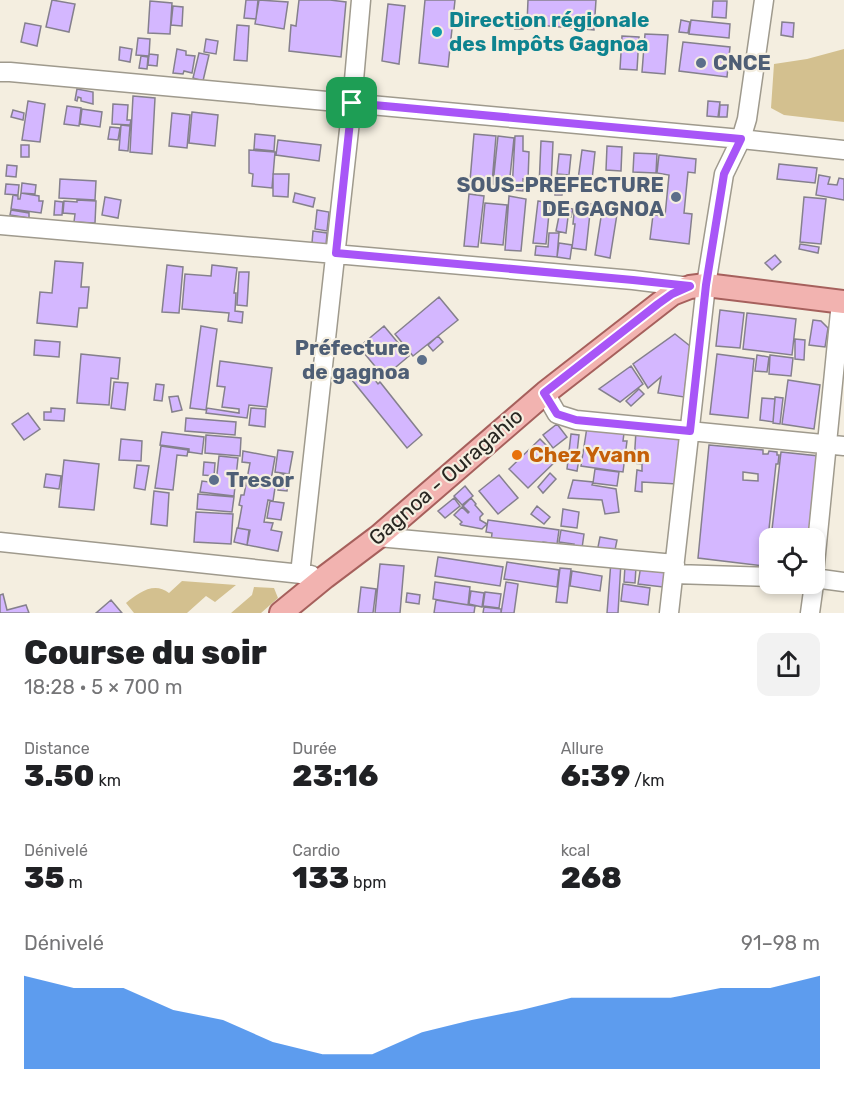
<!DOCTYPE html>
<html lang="fr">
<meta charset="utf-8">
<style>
:root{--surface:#fff;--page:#f2f2f2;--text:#202124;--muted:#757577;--accent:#1a73e8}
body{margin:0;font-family:Rubik,sans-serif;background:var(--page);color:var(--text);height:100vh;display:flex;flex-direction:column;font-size:22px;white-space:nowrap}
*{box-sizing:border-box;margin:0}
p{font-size:20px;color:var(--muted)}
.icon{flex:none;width:33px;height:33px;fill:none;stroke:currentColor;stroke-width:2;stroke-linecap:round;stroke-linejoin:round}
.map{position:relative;height:613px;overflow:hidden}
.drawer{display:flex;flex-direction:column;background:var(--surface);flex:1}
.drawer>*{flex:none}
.buttons{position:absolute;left:759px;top:528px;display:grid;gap:12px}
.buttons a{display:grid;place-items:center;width:66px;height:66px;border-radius:12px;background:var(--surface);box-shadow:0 3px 9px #0003;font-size:30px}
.pin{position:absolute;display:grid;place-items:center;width:51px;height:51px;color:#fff;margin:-26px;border-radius:12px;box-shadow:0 3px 9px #0006}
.round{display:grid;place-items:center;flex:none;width:63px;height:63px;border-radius:12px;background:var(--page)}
.overview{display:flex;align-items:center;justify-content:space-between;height:102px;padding:0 24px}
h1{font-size:33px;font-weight:800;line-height:45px}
.stats{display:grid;grid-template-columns:repeat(3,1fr);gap:9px;height:102px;padding:6px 24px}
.stats div{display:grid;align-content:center}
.stats b{font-size:30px;font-weight:800}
.stats small{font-size:16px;font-weight:400}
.stats p{font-size:16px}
.chart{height:168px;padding:12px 24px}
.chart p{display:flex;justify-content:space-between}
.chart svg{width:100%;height:108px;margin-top:6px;fill:var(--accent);opacity:.7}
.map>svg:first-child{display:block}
.green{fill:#d3c08f}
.building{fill:#d4b7ff;stroke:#85808d;stroke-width:1.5;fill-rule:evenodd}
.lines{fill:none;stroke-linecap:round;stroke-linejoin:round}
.minor-casing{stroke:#9f9a8d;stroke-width:21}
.major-casing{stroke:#a6605c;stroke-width:26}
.minor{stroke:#fff;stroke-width:18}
.major{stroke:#f2b3b0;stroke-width:22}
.route-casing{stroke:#fff;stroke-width:12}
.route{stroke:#a855f7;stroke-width:8}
.culture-dot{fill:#0f9aa8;stroke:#f4eee0;stroke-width:2}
.service-dot{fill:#5c6f8a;stroke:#f4eee0;stroke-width:2}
.food-dot{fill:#e8710a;stroke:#f4eee0;stroke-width:2}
.labels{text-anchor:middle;stroke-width:4.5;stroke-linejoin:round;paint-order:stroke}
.culture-label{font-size:21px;font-weight:bold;fill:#0d838f;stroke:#f4eee0;text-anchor:start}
.service-label{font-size:21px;font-weight:bold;fill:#4e5e75;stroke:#f4eee0;text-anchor:start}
.food-label{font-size:21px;font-weight:bold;fill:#c56008;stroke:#f4eee0;text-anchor:start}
.street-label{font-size:21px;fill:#282621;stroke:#f4eee0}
</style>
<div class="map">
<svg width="844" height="613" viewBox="0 0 844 613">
<rect width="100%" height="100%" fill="#f4eee0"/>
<path class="green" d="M844 49V122L784 115 771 108 774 64 807 59Z
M182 581 236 585 215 602 206 596 187 613H134L126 603C138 593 154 581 169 593Z
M254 587 274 588 278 598 261 613H231L252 595Z"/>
<path class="building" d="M52 0 75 4 69 32 46 27Z
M246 0H258L256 19 244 18Z
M259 0 288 2 284 29 255 24Z
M299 0H330L346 2 341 57 289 51 291 25 296 26Z
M425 0H455L448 67 419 63Z
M528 0H596L594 30 527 24Z
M150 1 172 3 170 34 148 33Z
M713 1H727L726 18 712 17Z
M388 4 405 6 399 64 382 61Z
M173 6 183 7 182 26 171 25Z
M515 16H523V29H515Z
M681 20 690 22 688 33 679 32Z
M691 20 730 24 729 38 689 34Z
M782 22 794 23 793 37 781 35Z
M25 23 41 26 37 46 21 42Z
M237 25 249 26 247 61 234 60Z
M645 34 668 35 665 74 642 72Z
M622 36 639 37 637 70 620 69Z
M138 38 150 39 149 56 136 55Z
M206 39 218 41 216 54 204 52Z
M683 42 730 47 727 77 679 71Z
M120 47 132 49 130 62 119 60Z
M177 49 186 51V55L195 56 192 73 184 71 183 74 173 73Z
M199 53 209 55 203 81 193 78Z
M149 54 158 55 157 66 148 65Z
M141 56 148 57 147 69 139 68Z
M77 89 93 92V104L81 101V98L78 97 77 101 75 100Z
M133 96 155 98 152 154 130 152Z
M28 101 45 104 40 142 22 140Z
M708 101 720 102 718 117 707 116Z
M113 104 128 105 127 120H131L130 125 112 124Z
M720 105H728L727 117H719Z
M67 106 81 108 79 126 64 124Z
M82 109 102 112 100 127 80 124Z
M13 110 24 113 23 120 11 117Z
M192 112 218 115 215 146 189 143Z
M172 113 190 115 187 148 169 146Z
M121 125 130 126 128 151 119 150Z
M110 127 120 128 118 140 108 139Z
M255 134 275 136 274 151 254 149Z
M474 134 496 136 492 183 470 181Z
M498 136 514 138 509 186 493 184Z
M515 136H523V151L529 152 528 180 523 179V191L512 190Z
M278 140 321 145 319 161 276 155Z
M541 141 553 142 551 186H539Z
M21 145H29V157H21Z
M607 146 622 147 621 171 606 170Z
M249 150 275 152 272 188 252 186 253 174 249 173Z
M582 150 595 152 591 189 577 187Z
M634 153 657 154 656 173 633 172Z
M559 154 571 155 569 175 557 174Z
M659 155 696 159 695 173 688 172 684 213 692 214 689 244 650 239 653 215 665 216 669 175 657 173Z
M779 164 817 168 815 183 777 179Z
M7 165 17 166 16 177 6 176Z
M273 174H289L288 197 273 196Z
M819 175 830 177 828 184 837 185 839 178 844 179V200L816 195Z
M60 179 96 181 95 200 59 198Z
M556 182 564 183 562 195H555Z
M22 183 36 185 35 194 21 193Z
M6 184 19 185 18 195 5 194Z
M21 193 39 196V201H43L41 213 11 209 13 195 18 196V199H20Z
M295 193 315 198 313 207 293 202Z
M469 194 484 196 478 247 464 246Z
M509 196 526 199 521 251 505 250Z
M105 197 121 200 118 218 102 215Z
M804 197 826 199 821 244 800 242Z
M77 200 96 201 95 223 74 222 75 214 63 213 64 201 77 202Z
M55 201 63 202 62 215H54Z
M538 201 550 203 546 244 533 243Z
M485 203 507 205 503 245 481 243Z
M575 203 591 204 586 250 572 248 575 224H573Z
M562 207 573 209 571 217 560 215Z
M11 210 29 213V218L10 215Z
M317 210 329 212 327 231 315 229Z
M602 211 617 214 610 258 595 255Z
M559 216 568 217 566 233 556 231Z
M313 231 327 233 326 245 312 243Z
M549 233H559L557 257 535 255 536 246 548 247Z
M559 243 572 245 570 259 557 257Z
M800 244 819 247 818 253 799 249Z
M775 255 781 262 772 270 765 263Z
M55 261 83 263 81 287H89L87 308H79L77 327 37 323 40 292 52 293Z
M167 265 183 267 179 313 162 312Z
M212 265 237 268 234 293H236L235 311 243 312 242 323 228 321 229 313 182 309 185 274 211 276Z
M239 272H249L247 306 237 305Z
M439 297 458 320 413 356 395 334Z
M720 310 744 313 740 348 716 346Z
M747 313 796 319 792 355 743 349Z
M813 320 821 321 828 328 825 347 809 345Z
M201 326 217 329 206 410 190 408Z
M384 326 409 356 384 377 359 347Z
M675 334 690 346 684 397 658 393 661 377 648 388 633 364Z
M438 336 443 342 433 351 428 345Z
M795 339 805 340 804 360 795 359Z
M35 340 60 342 59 357 34 355Z
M81 354 120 358 118 379 111 378 109 405 77 403Z
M717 354 754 359 748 418 710 414Z
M757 355 769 357 767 372 755 371Z
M770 355 793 358 791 376 769 374Z
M220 361 272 368 267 407 249 405 247 418 206 413 207 408 239 413V409L222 407 225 387 217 386Z
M631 366 643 384 620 402 599 389Z
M366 369 378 384 380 382 422 435 407 448 352 380Z
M788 380 820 385 814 429 782 424Z
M114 382 128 383 125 410 111 408Z
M156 384 164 385 162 401 154 400Z
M639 389 644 394 631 406 626 401Z
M178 396 182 410 172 412 169 397Z
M775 397 783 398 780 424 773 423Z
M762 398 775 399 773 422 760 420Z
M51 408 65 409 64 421 44 420V412H51Z
M251 408 266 409 265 427 249 425Z
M28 413 40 429 24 440 12 424Z
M186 418 236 422 235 435 185 431Z
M557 424 567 437 553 448 543 435Z
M587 427 624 433 623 441H627L623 472 581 466Z
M636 431 680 434 677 484 642 482V492L635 491 637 470 642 471V464L634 463Z
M162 432 204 437 202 454 189 452V449L160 445Z
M571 434 579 435 577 453H580L577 471 567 469Z
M206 435 241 438 240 456 205 453Z
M121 439 142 441 141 461 119 460Z
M540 439 559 458 528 488 509 469Z
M709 445 763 450V454H768L769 451 777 452V455H779L778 464H776L765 566 698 558ZM743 472 758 474V481L743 480Z
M161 446 188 450 187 456 177 455 173 490 155 488Z
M278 450 293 452 289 474 275 472Z
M243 451 275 457 271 480 276 481 273 501 268 500 264 522 273 523 271 530 282 532 278 551 247 545 250 530 238 528 242 506 239 505 241 495H244L250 463 242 462Z
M781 452 819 456 809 538H771Z
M219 456 238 458 234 496 200 492 202 481 216 483Z
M64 460 99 464 94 510 59 507Z
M204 462 215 463 214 476 203 475Z
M137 465 149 466 145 490 134 488Z
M595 469 619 472 617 486 593 483Z
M550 473 556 479 543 493 538 487Z
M46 474 61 476 59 489 44 487Z
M280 474 289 476 287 491 278 490Z
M499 475 518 498 498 514 479 491Z
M573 480 593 482 592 485 616 489 619 512 605 514 602 500 568 498Z
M465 486 473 496 462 505 454 496Z
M154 491 169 493 167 526 151 524Z
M198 494 234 497 232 512 197 509Z
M454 498 460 506 445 518 438 511Z
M471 498 476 504 475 505 483 514 480 517V520L487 524 482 529 461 525 460 524 462 522 454 515 462 507 468 513 469 512 463 506Z
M270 501 284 503 281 520 267 518Z
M537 506 550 517 544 524 531 514Z
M563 509 579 512 577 528 561 526Z
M196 512 233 514 231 544 194 542Z
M488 520 559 530 557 544 543 542V546L491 542 492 533 486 532Z
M237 528 249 530 247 545 234 542Z
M561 530 584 534 582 548 573 547 574 544 559 542Z
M600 537 617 540 614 555 597 552Z
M438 557 503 567 500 586 435 576Z
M611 561 621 562 618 613H607Z
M507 562 559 570 557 587 504 579Z
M380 564 404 566 400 613H375Z
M641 565 665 568 663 587 638 584Z
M625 566 636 567 635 583 624 582Z
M560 568 571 569 567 603 556 602Z
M572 571 602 576 600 591 570 586Z
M435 582 470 587 468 605 433 599Z
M506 582 518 584 514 613H501Z
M623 584 650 588 648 605 621 601Z
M361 587 376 589 373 613H358Z
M471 591 484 593 482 607 469 604Z
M485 592 501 594 499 608 483 606Z
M407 593 420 595 419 604 406 602Z
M3 594 7 610 26 605 29 613H0V595Z
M111 600 122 613H96Z
M436 600 475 606 474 613H434Z
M484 607 501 609V613H483Z"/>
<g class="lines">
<defs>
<path id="minor" d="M0 72H10L741 139 844 150
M0 225 633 280 690 287
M545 393 557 414 576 420 844 446
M378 537 675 564
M0 542 311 575
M300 574 352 103 361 0
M674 574 770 577
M814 574 841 302
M814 578 844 582
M669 613 706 285 724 174 741 139 747 119 764 0
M810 613 814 584"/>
<path id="major" d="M281 613 325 577 378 537 545 393 672 294 690 287 706 285 844 302"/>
</defs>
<use href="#minor" class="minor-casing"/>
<use href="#major" class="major-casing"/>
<use href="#minor" class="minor"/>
<use href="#major" class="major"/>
</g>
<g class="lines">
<defs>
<path id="route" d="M352 103 741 139 724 174 706 285 690 431 576 420 557 414 544 393 658 304 672 294 690 286 633 280 336 253Z"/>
</defs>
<use href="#route" class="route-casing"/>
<use href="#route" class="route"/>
</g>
<circle class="culture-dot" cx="437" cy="32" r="6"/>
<g class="service-dot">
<circle cx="701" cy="63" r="6"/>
<circle cx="676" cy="197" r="6"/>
<circle cx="422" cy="360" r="6"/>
<circle cx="214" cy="480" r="6"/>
</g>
<circle class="food-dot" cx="517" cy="455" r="6"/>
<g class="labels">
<g class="culture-label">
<text x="449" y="27">Direction régionale<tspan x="449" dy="24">des Impôts Gagnoa</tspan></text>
</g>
<g class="service-label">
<text x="713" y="70">CNCE</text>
<text x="664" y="192" text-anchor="end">SOUS-PREFECTURE<tspan x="664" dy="24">DE GAGNOA</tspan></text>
<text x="410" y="355" text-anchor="end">Préfecture<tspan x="410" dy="24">de gagnoa</tspan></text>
<text x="226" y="487">Tresor</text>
</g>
<g class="food-label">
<text x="529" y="462">Chez Yvann</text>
</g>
<g class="street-label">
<text transform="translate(446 477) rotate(-41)" y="7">Gagnoa - Ouragahio</text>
</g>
</g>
</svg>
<div class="buttons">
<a><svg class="icon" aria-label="locate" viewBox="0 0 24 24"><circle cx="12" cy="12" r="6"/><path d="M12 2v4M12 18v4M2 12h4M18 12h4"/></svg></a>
</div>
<div class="pin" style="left:352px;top:103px;background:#1e9e55"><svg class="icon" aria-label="arrive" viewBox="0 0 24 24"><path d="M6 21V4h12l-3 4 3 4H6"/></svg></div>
</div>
<section class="drawer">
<div class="overview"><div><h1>Course du soir</h1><p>18:28 · 5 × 700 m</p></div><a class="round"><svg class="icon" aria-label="share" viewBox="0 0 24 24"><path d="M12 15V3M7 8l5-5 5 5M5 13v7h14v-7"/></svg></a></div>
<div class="stats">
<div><p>Distance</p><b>3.50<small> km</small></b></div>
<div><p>Durée</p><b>23:16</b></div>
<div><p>Allure</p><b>6:39<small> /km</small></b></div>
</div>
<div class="stats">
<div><p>Dénivelé</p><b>35<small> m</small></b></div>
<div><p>Cardio</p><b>133<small> bpm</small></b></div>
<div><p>kcal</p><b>268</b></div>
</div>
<div class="chart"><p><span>Dénivelé</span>91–98 m</p>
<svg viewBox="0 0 160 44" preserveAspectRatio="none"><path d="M0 44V6L10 11L20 11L30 20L40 24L50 33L60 38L70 38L80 29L90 24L100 20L110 15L120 15L130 15L140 11L150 11L160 6V44z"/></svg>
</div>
</section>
